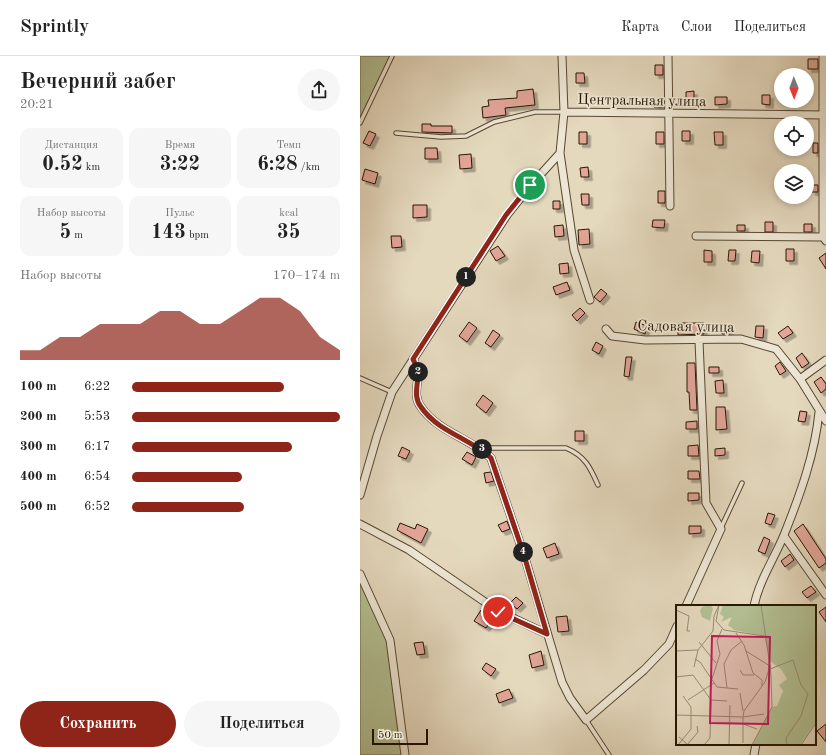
<!DOCTYPE html>
<html lang="ru">
<meta charset="utf-8">
<style>
:root{--surface:#fff;--page:#f6f6f6;--text:#222;--muted:#767676;--line:#e0e0e0;--accent:#8f2418}
body{margin:0;font-family:"Old Standard TT",serif;background:var(--page);color:var(--text);height:100vh;display:flex;flex-direction:column;font-size:15px;white-space:nowrap}
*{box-sizing:border-box;margin:0}
p{font-size:13px;color:var(--muted)}
.icon{flex:none;width:22px;height:22px;fill:none;stroke:currentColor;stroke-width:2;stroke-linecap:round;stroke-linejoin:round}
.map{position:relative;flex:1;overflow:hidden}
.sheet{display:flex;flex-direction:column;background:var(--surface);width:360px}
.sheet>*{flex:none}
.needle{width:26px;rotate:179deg}
.tools{position:absolute;left:414px;top:12px;display:grid;gap:8px}
.tools a{display:grid;place-items:center;width:40px;height:40px;border-radius:50%;background:var(--surface);box-shadow:0 2px 6px #0003;font-size:20px}
.scale{position:absolute;left:12px;bottom:10px;width:56px;box-sizing:border-box;padding-left:4px;border:2px solid #281702;border-top:0;font-size:11px;line-height:14px;white-space:nowrap;color:#281702;-webkit-text-stroke:3px #ede6d4;paint-order:stroke}
.pin{position:absolute;display:grid;place-items:center;width:34px;height:34px;color:#fff;margin:-17px;border:2px solid #fff;border-radius:50%;box-shadow:0 1px 4px #0007}
.km{position:absolute;width:20px;height:20px;margin:-10px;border-radius:50%;background:#222;color:#fff;font-size:11px;line-height:20px;text-align:center}
.round{display:grid;place-items:center;flex:none;width:42px;height:42px;border-radius:21px;background:var(--page)}
.summary{display:flex;align-items:center;justify-content:space-between;height:68px;padding:0 20px}
h1{font-size:22px;font-weight:800;line-height:30px}
.stats{display:grid;grid-template-columns:repeat(3,1fr);gap:6px;height:68px;padding:4px 20px}
.stats div{display:grid;align-content:center;border-radius:10px;background:var(--page);text-align:center}
.stats b{font-size:20px;font-weight:800}
.stats small{font-size:11px;font-weight:400}
.stats p{font-size:11px}
.chart{height:112px;padding:8px 20px}
.chart p{display:flex;justify-content:space-between}
.chart svg{width:100%;height:72px;margin-top:4px;fill:var(--accent);opacity:.7}
.primary-button{display:flex;gap:8px;margin-top:auto;padding:8px 20px}
.primary-button a{flex:1;height:46px;border-radius:24px;background:var(--accent);color:#fff;font-size:16px;font-weight:800;line-height:46px;text-align:center}
.primary-button a+a{background:var(--page);color:var(--text)}
ul{padding:0 20px;list-style:none;font-size:13px}
li{display:grid;grid-template-columns:64px 48px 1fr;align-items:center;height:30px}
li i{height:10px;border-radius:5px;background:var(--accent)}
header{display:flex;align-items:center;gap:24px;box-sizing:border-box;height:56px;padding:0 20px;background:var(--surface);border-bottom:1px solid var(--line)}
header strong{font-size:19px}
nav{display:flex;gap:22px;margin-inline-start:auto;font-size:14px}
main{display:flex;flex:1;min-height:0}
.map>svg:first-child{display:block}
.green{fill:#b2bf92;stroke:#6d6b4a}
.building{fill:#e2a598;stroke:#281702;filter:url(#shadow)}
.lines{fill:none;stroke-linecap:round;stroke-linejoin:round}
.lane-casing{stroke:#574731;stroke-width:5.5}
.street-casing{stroke:#574731;stroke-width:9}
.lane{stroke:#ede6d4;stroke-width:3.5}
.street{stroke:#ede6d4;stroke-width:7}
.route-casing{stroke:#fff;stroke-width:8}
.route{stroke:#8f2418;stroke-width:5}
.labels{text-anchor:middle;stroke-width:3.5;stroke-linejoin:round;paint-order:stroke}
.street-label{font-size:15px;fill:#281702;stroke:#ede6d4}
.inset-road{fill:none;stroke:#998b72;stroke-width:1}
.view{fill:#c2185b;fill-opacity:0.15;stroke:#c2185b;stroke-width:2}
.inset-edge{fill:none;stroke:#281702;stroke-width:2}
</style>
<header>
<strong>Sprintly</strong>
<nav><a>Карта</a><a>Слои</a><a>Поделиться</a></nav>
</header>
<main>
<section class="sheet">
<div class="summary"><div><h1>Вечерний забег</h1><p>20:21</p></div><a class="round"><svg class="icon" aria-label="share" viewBox="0 0 24 24"><path d="M12 15V3M7 8l5-5 5 5M5 13v7h14v-7"/></svg></a></div>
<div class="stats">
<div><p>Дистанция</p><b>0.52<small> km</small></b></div>
<div><p>Время</p><b>3:22</b></div>
<div><p>Темп</p><b>6:28<small> /km</small></b></div>
</div>
<div class="stats">
<div><p>Набор высоты</p><b>5<small> m</small></b></div>
<div><p>Пульс</p><b>143<small> bpm</small></b></div>
<div><p>kcal</p><b>35</b></div>
</div>
<div class="chart"><p><span>Набор высоты</span>170–174 m</p>
<svg viewBox="0 0 160 44" preserveAspectRatio="none"><path d="M0 44V38L10 38L20 30L30 30L40 22L50 22L60 22L70 14L80 14L90 22L100 22L110 14L120 6L130 6L140 14L150 30L160 38V44z"/></svg>
</div>
<ul>
<li><b>100 m</b>6:22<i style="width:73%"></i></li>
<li><b>200 m</b>5:53<i style="width:100%"></i></li>
<li><b>300 m</b>6:17<i style="width:77%"></i></li>
<li><b>400 m</b>6:54<i style="width:53%"></i></li>
<li><b>500 m</b>6:52<i style="width:54%"></i></li>
</ul>
<div class="primary-button"><a>Сохранить</a><a>Поделиться</a></div>
</section>
<div class="map">
<svg width="466" height="699" viewBox="0 0 466 699">
<defs>
<filter id="shadow"><feDropShadow dx="3.5" dy="3.5" stdDeviation="0" flood-color="#0004"/></filter>
</defs>
<rect width="100%" height="100%" fill="#e4d8bd"/>
<filter id="stains"><feTurbulence type="fractalNoise" baseFrequency=".005" numOctaves="4"/><feColorMatrix values="0 0 0 0 .2 0 0 0 0 .09 0 0 0 0 .02 0 0 0 .5 -.17"/></filter>
<radialGradient id="worn" r=".72"><stop offset=".6" stop-color="#630" stop-opacity="0"/><stop offset="1" stop-color="#630" stop-opacity=".3"/></radialGradient>
<path class="green" d="M0 0H32L0 67Z
M0 518 30 584 45 699H0Z"/>
<path class="building" d="M448 3H458V13H448Z
M295 9H303V19H295Z
M216 17H224L225 27H216Z
M173 33 175 49 145 52 146 59 123 62 122 51 129 50 128 44 157 42V35Z
M334 35V47H326V36Z
M402 39H410V49L402 48Z
M355 41H367V48L355 49Z
M294 44H304V51H294Z
M62 68H71V70H92V77L62 76Z
M9 75 16 78 10 90 3 87Z
M322 75H330V85H322Z
M219 76H227V88H219Z
M296 76H304V88H296Z
M354 76H363V89H355Z
M453 87H458V97H453Z
M65 92H77L78 103H65Z
M111 98 112 112 100 113 99 99Z
M228 111 229 121H221L220 112Z
M5 113 18 117 15 128 2 124Z
M452 129H458V136H452Z
M298 135H305V147H298Z
M221 138H229V149H222Z
M193 145H200V153H193Z
M53 149H67V161L53 162Z
M293 164H305L304 172 292 171Z
M405 166H413V176H405Z
M444 168H452V176H444Z
M203 169 204 180 195 181 194 170Z
M377 169H385V175H377Z
M229 173 230 188 219 189 218 174Z
M31 180H41L42 191 32 192Z
M138 190 145 200 136 205 130 195Z
M426 193H434V205H426Z
M344 194 352 195V206H344Z
M369 194H376L375 205H368Z
M392 195H400L399 207 391 206Z
M466 197V213L459 202Z
M208 207 209 217 200 218 199 208Z
M207 226 210 234 196 239 193 231Z
M241 233 247 238 240 246 234 241Z
M220 252 225 257 217 265 212 259Z
M109 266 117 272 107 286 99 280Z
M276 266 287 270 285 278 274 273Z
M318 267H344V278L318 279Z
M363 270H370V278H362Z
M396 270H404L403 282 395 281Z
M428 270 433 277 423 283 418 277Z
M133 274 140 279 131 291 125 287Z
M236 286 243 290 239 298 232 294Z
M442 297 449 307 442 312 436 302Z
M266 301H272L269 321 264 320Z
M420 306 426 315 420 319 415 310Z
M327 307H335L337 354H330L329 336H327Z
M349 311H359V317H349Z
M461 321 466 328V333L461 337 454 326Z
M363 324 364 337H356L355 325Z
M123 339 133 347 126 357 116 349Z
M356 351H365L367 373 356 374Z
M440 355 447 356 445 366 438 365Z
M337 365V373H326V366Z
M215 375H224V385H215Z
M338 389 339 400H328V390Z
M42 391 50 395 46 403 38 400Z
M365 392V399L355 400V393Z
M107 396 116 401 112 409 102 403Z
M328 415H339L340 423H328Z
M131 416 134 425 126 427 124 417Z
M328 437H339V444L328 445Z
M408 457 415 459 411 469 405 467Z
M147 465 150 473 142 476 138 469Z
M40 467 55 473 57 468 68 473 61 487 37 474Z
M443 468 466 503V507L459 512 434 475Z
M329 470H341V477L329 478Z
M404 481 410 484 405 498 398 495Z
M195 487 199 498 187 502 183 492Z
M430 498 434 504 425 511 421 505Z
M451 530 456 536 447 542 442 536Z
M156 541 163 547 157 553 150 547Z
M466 551V566L459 556Z
M121 554 133 562 126 572 114 565Z
M207 560 209 575 198 576 196 561Z
M63 586 65 598 57 599 54 587Z
M181 595 184 609 172 612 169 599Z
M126 607 136 613 131 620 122 613Z
M149 633 153 642 139 647 136 638Z
M466 668V686L457 675Z"/>
<g class="lines">
<defs>
<path id="lane" d="M0 67 32 0
M36 77 81 81 106 80 134 66 175 56H204
M0 322 32 336
M121 392H206C225 400 230 411 238 429
M361 472 382 427
M226 664 249 699"/>
<path id="street" d="M202 0 204 56
M308 0 310 150
M463 0V181L466 185
M336 180 463 181
M230 244 214 194 200 97 204 56 466 59
M246 273 252 280 285 284 381 283 416 293 440 323 466 365
M53 303C55 308 58 313 58 318 58 329 53 341 61 351 78 376 110 382 131 402L164 499 202 626 210 642 226 664 284 614 309 588 317 570
M440 323 466 304
M0 439 17 380 32 336 147 159 171 129 200 97
M0 468 49 494 138 555 187 578
M424 480 466 539
M0 518 30 584 45 699
M326 550 361 473 346 447 339 285
M394 550C399 525 414 503 424 479 440 439 455 398 459 356
M394 699 396 688"/>
</defs>
<use href="#lane" class="lane-casing"/>
<use href="#street" class="street-casing"/>
<use href="#lane" class="lane"/>
<use href="#street" class="street"/>
</g>
<g class="lines">
<defs>
<path id="route" d="M138 556 187 578 164 499 131 402C110 382 78 376 61 351 53 341 58 329 58 318 58 313 55 308 53 303L146 159 170 129"/>
</defs>
<use href="#route" class="route-casing"/>
<use href="#route" class="route"/>
</g>
<g class="labels">
<g class="street-label">
<text transform="translate(282 44) rotate(1)" y="5">Центральная улица</text>
<text transform="translate(326 270) rotate(1)" y="5">Садовая улица</text>
</g>
</g>
<g transform="translate(316 549)">
<rect width="140" height="140" fill="#e4d8bd"/>
<path d="M34 0 37 3 34 16 26 12 24 6 26 2ZM47 0H140V117L124 140H76L96 102 101 101 107 86 103 80 111 74 105 64 94 56 88 31 58 25 52 20 56 12 45 17 48 12 44 9Z" fill="#b2bf92"/>
<path class="inset-road" d="M43 0 40 16 48 25 88 31M0 5 13 11 11 26H14M60 28 68 40 77 68 86 75V81M23 37 40 58M0 46 22 45M70 46 94 61 95 71 96 102 76 140M19 54 24 57 41 82 62 84M18 62 22 45 37 26 38 11 43 0M94 64 117 55 125 80 132 89 125 111 110 133 111 140M64 65 67 70H78M0 72 17 70 35 95 34 133 28 140M36 74 44 49 41 36 46 24M51 83 48 59 55 45 66 36M64 88 67 106M12 95 38 78M35 95 51 96M0 110 67 112 68 106 89 77 94 61 85 0M67 119 81 124M3 132 12 140M67 138V112L88 109M2 140 15 124V102L7 91M11 140 22 127 21 121M53 140 54 100M125 140 140 118"/>
<path class="view" d="M36 31 94 32 92 119 34 118Z"/>
<rect width="140" height="140" class="inset-edge"/>
</g>
<rect width="100%" height="100%" filter="url(#stains)"/>
<rect width="100%" height="100%" fill="url(#worn)"/>
</svg>
<div class="tools">
<a><svg class="needle" viewBox="-14 -14 28 28"><path d="M0-13l5 13h-10z" fill="#e53935"/><path d="M0 13l5-13h-10z" fill="#767676"/></svg></a>
<a><svg class="icon" aria-label="locate" viewBox="0 0 24 24"><circle cx="12" cy="12" r="6"/><path d="M12 2v4M12 18v4M2 12h4M18 12h4"/></svg></a>
<a><svg class="icon" aria-label="layers" viewBox="0 0 24 24"><path d="M12 4l9 5-9 5-9-5zM3 14l9 5 9-5"/></svg></a>
</div>
<div class="scale">50 m</div>
<div class="pin" style="left:170px;top:129px;background:#1e9e55"><svg class="icon" aria-label="arrive" viewBox="0 0 24 24"><path d="M6 21V4h12l-3 4 3 4H6"/></svg></div>
<div class="pin" style="left:138px;top:556px;background:#d93025"><svg class="icon" aria-label="check" viewBox="0 0 24 24"><path d="M5 12l5 5 9-10"/></svg></div>
<b class="km" style="left:106px;top:221px">1</b>
<b class="km" style="left:58px;top:316px">2</b>
<b class="km" style="left:122px;top:393px">3</b>
<b class="km" style="left:163px;top:496px">4</b>
</div>
</main>
